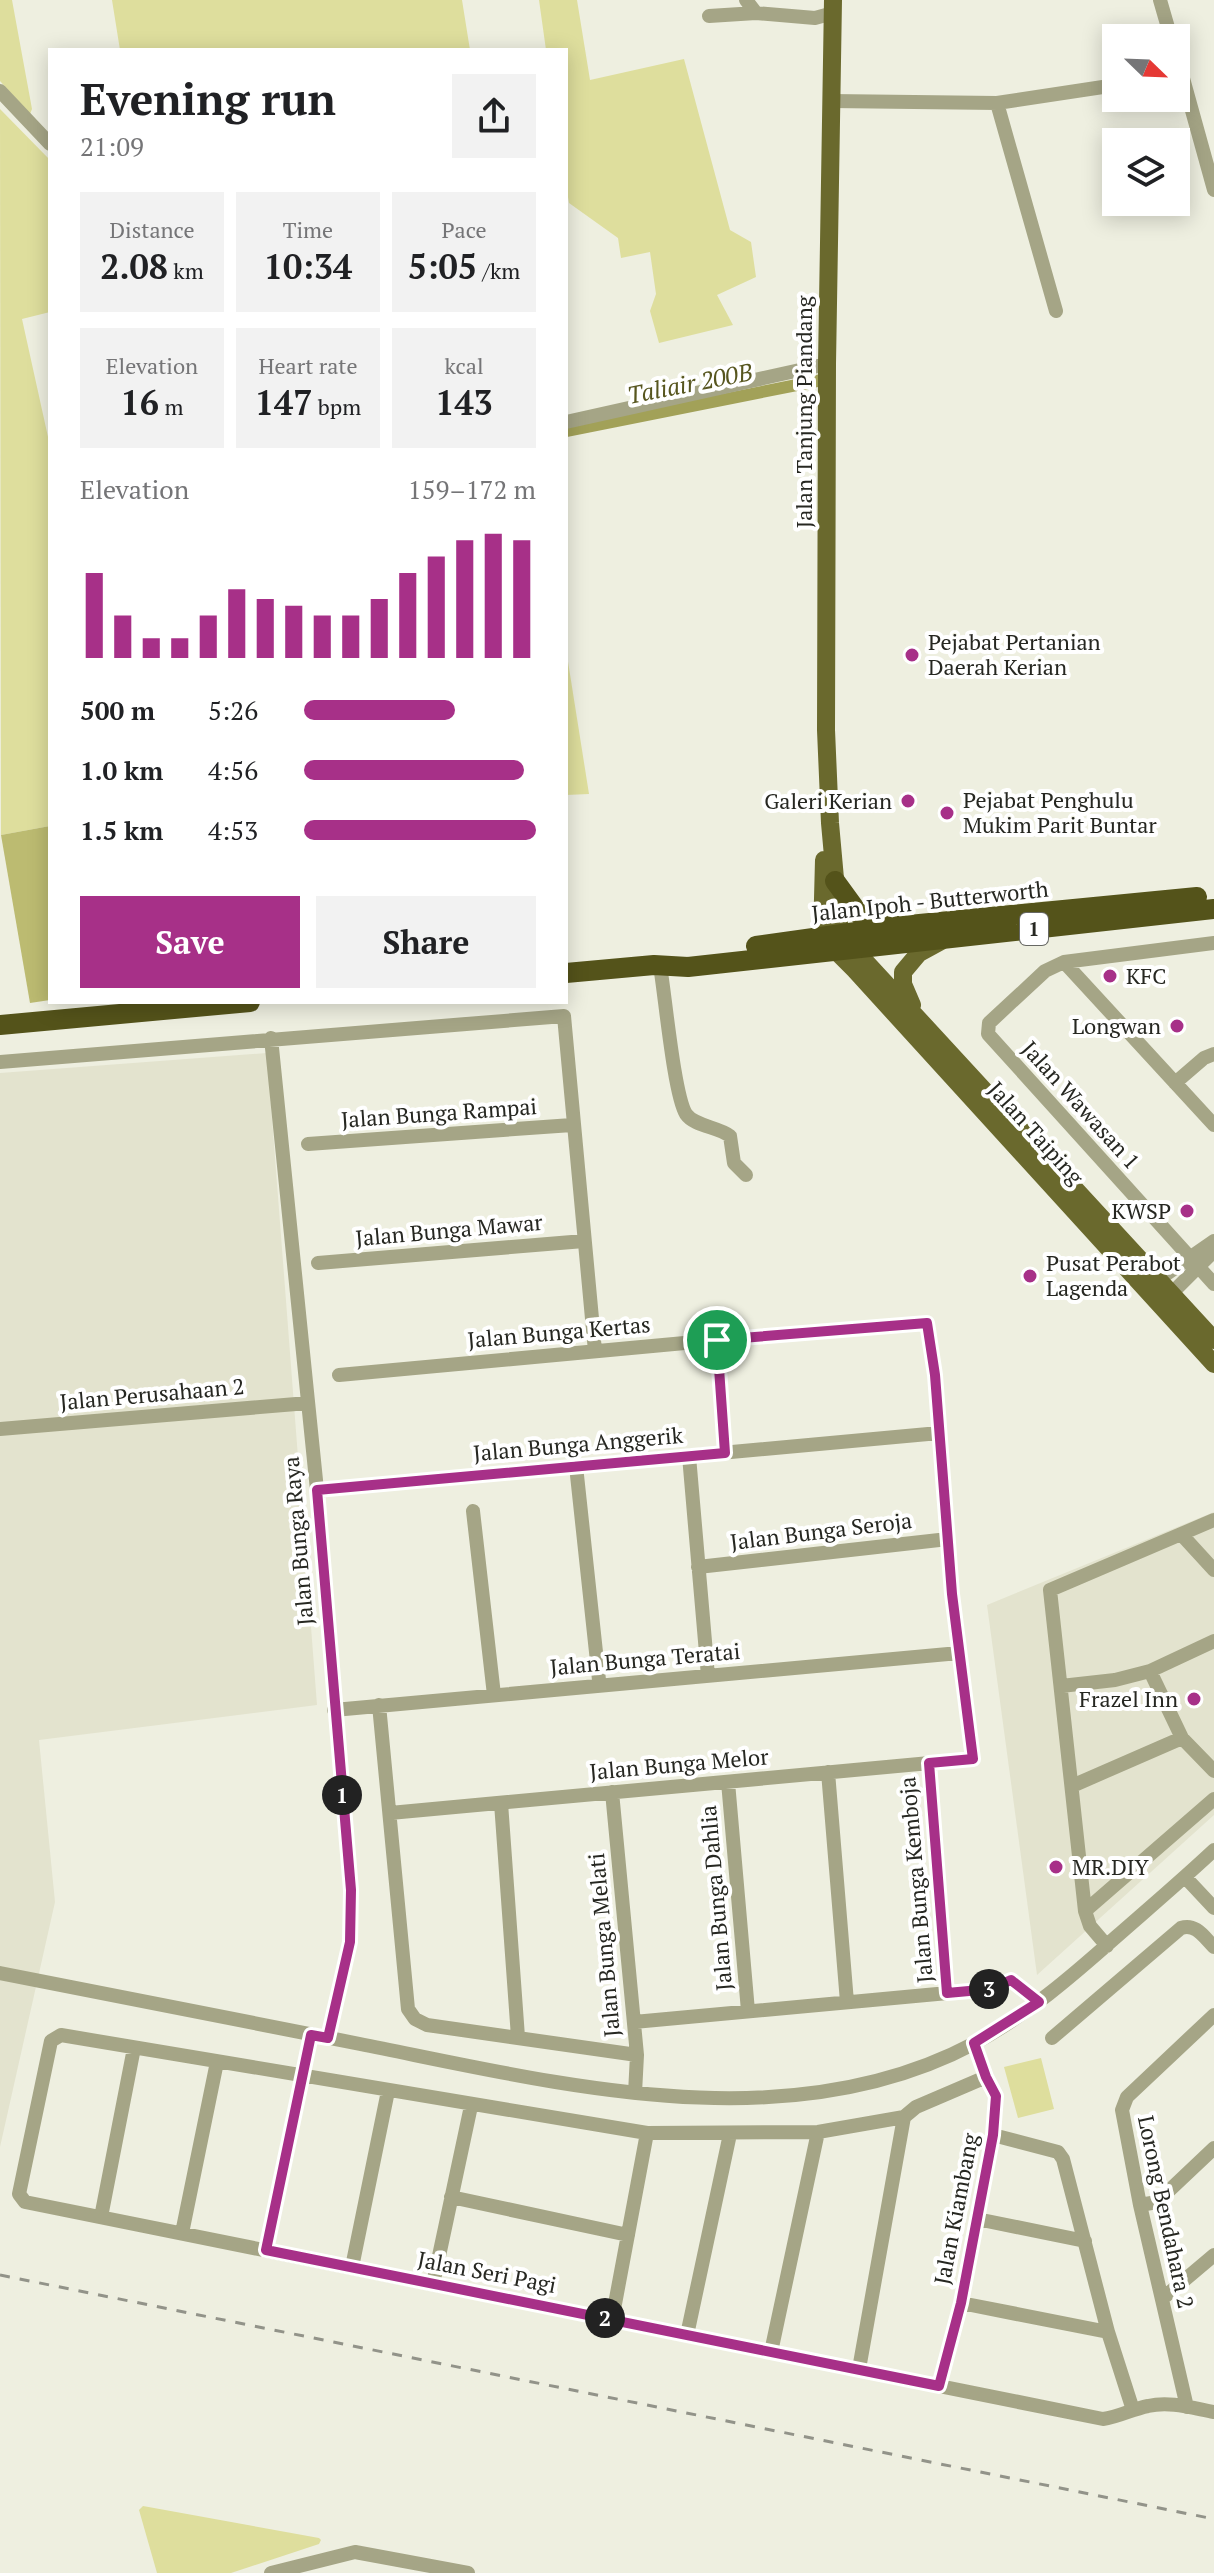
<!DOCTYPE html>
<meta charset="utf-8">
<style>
:root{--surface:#fff;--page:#f2f2f2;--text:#202124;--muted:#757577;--accent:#a73088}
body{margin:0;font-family:"PT Serif",serif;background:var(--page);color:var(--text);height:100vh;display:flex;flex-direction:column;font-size:30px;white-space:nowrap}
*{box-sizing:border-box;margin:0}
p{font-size:26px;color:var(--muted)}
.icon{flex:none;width:44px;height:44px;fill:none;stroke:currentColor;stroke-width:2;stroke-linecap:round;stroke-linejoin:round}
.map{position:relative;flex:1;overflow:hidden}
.panel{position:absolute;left:48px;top:48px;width:520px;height:956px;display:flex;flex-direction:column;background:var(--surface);border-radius:0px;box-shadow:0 4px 20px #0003}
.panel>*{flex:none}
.needle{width:52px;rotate:113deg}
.tools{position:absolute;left:1102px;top:24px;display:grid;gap:16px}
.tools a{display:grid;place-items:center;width:88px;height:88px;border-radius:0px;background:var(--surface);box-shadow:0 4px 20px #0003;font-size:40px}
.pin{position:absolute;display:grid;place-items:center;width:68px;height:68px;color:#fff;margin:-34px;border:4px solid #fff;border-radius:50%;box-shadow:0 2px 8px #0007}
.km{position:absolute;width:40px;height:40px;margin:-20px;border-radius:50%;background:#222;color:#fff;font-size:22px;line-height:40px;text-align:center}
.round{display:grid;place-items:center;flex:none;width:84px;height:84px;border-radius:0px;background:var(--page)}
.headline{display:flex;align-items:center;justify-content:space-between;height:136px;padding:0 32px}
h1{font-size:44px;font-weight:800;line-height:60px}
.figures{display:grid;grid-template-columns:repeat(3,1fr);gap:12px;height:136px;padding:8px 32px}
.figures div{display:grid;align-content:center;border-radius:0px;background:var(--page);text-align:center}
.figures b{font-size:34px;font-weight:800}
.figures small{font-size:22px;font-weight:400}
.figures p{font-size:22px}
.chart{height:224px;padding:16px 32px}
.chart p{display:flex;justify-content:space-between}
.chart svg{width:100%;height:144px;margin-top:8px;stroke:var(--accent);stroke-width:6}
.cta{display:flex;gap:16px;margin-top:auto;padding:16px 32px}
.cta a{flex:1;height:92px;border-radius:0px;background:var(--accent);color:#fff;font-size:32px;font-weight:800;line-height:92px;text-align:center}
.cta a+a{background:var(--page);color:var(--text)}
ul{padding:0 32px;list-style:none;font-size:26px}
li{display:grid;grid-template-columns:128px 96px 1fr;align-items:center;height:60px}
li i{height:20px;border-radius:10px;background:var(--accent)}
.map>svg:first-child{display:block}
.built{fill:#e3e3ce}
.green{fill:#dede9d}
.forest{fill:#bcbb71}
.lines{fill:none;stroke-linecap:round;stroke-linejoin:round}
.canal{stroke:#a2a158;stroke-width:12}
.minor{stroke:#a5a586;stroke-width:14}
.major{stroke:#6a692d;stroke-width:18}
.highway{stroke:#54531a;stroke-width:20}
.rail{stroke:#929389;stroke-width:3;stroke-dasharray:10 10;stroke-linecap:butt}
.route-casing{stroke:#fff;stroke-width:16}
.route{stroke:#a73088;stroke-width:10}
.poi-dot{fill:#a73088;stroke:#fff;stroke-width:3}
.labels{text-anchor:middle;stroke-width:8;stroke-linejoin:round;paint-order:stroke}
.shield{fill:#fff;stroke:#676864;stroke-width:2}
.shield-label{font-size:20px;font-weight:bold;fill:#262721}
.street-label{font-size:22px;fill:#262721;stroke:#fff}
.poi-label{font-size:22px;fill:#262721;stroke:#fff;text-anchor:start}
.water-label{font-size:24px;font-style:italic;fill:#57561f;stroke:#fff}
</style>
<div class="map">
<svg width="1214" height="2573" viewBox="0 0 1214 2573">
<rect width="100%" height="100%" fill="#eeefe0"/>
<path class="built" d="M267 1053 317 1705 39 1740 55 1902 0 2147V1073Z
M1214 1512V1815L1037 1975 987 1605Z"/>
<path class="green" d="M0 0H12L32 109 30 114 0 81Z
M112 0H462L470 50H120Z
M539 0H577L590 80 684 59 730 230 751 242 756 277 717 295 733 325 659 343 650 311 656 294 650 252 621 258 618 238 569 203 566 185V50H546Z
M0 109 50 160V312L22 319 50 446V826L1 835Z
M566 649 589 794 566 795Z
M1041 2058 1054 2109 1018 2118 1004 2067Z
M143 2506 319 2538 321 2540 319 2544 231 2573H157L139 2510Z"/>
<path class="forest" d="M50 826V1000L30 1003 1 835Z"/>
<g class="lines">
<path class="canal" d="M566 431 822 380"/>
<path class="minor" d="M746 0 756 13
M1160 0 1171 38
M709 16 756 13 815 18 833 13
M1176 53 1214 190
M0 91 50 144
M831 101 997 103 1116 85
M997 103 1056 311
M566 422 827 364
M1214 943 1064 962 1045 971 989 1023 988 1034 1214 1284
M1064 962 1214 1125
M660 966C665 994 674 1095 686 1114 694 1126 718 1127 730 1136L734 1163 746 1175
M271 1038 317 1490 351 1890 350 1942 328 2038
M0 1062 564 1016 595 1351
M1175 1083 1204 1058 1214 1054
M308 1144 572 1125
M318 1263 584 1241
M1152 1284 1214 1241
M1166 1299 1214 1251
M717 1340 725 1453
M339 1375 717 1340 927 1323 935 1375 952 1594 973 1759 390 1813
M0 1429 308 1403
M689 1456 708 1676
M576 1466 599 1680
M317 1490 939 1433
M473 1511 494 1695
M1181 1534 1214 1570
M698 1567 948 1539
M1150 1671 1182 1738 1214 1771
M1061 1686 1115 1680 1150 1671 1214 1641
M379 1705 408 2009 415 2019 427 2025 637 2055
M334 1710 959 1653
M929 1763 947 1993
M828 1772 847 2002
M728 1782 748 2011
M1072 1786 1182 1738
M612 1792 637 2055 635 2093
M501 1803 518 2037
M1185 1877 1214 1908
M1085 1911 1214 1799
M1107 1946 1090 1926 1085 1911 1050 1590 1214 1520
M0 1973C120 1997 240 2021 360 2044 557 2083 786 2144 975 2043 1027 2015 1072 1976 1116 1937 1149 1908 1182 1880 1214 1850
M634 2022 991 1989 1011 1980 1039 2002
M1052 2038 1181 1928C1196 1923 1204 1937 1214 1947
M986 2077 916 2107 904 2117 818 2132 647 2133 61 2035 51 2041 19 2194 25 2202 1103 2419C1119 2417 1132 2409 1148 2406 1170 2401 1192 2408 1214 2412
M993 2135 1058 2152 1063 2159 1108 2332 1133 2410
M451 2197 628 2235
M1140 2205 1157 2202 1214 2148
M101 2217 134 2048
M977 2219 1085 2241
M182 2233 217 2062
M266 2250 311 2035
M352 2267 388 2091
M433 2284 471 2106
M1162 2299 1214 2255
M961 2303 1108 2332
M612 2320 647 2133
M687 2335 730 2134
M771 2352 818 2132
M859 2369 904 2117
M939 2386 961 2303 993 2135 996 2096 986 2077 974 2043
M1187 2407 1140 2205 1122 2110 1127 2097 1214 2015
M271 2573 355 2552 468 2573"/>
<path class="major" d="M833 0 827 364 826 730 830 823 840 934 1214 1340
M824 860 822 937 855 970 1214 1364
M912 1005 903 984V972L919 953 941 941"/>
<path class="highway" d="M835 881 859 914 889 923
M756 946 899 926 1197 897
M566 973 654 965 688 967 1214 909
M0 1025 250 1002"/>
<path class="rail" d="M0 2275 1214 2519"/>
</g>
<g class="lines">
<defs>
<path id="route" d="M927 1323 935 1375 952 1594 973 1759 929 1763 947 1993 991 1989 1011 1980 1039 2002 974 2043 986 2077 996 2096 993 2135 961 2303 939 2386 266 2250 311 2035 328 2038 350 1942 351 1890 317 1490 725 1453 717 1340Z"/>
</defs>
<use href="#route" class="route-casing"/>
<use href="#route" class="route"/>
</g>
<g class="poi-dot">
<circle cx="912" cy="655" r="8"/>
<circle cx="908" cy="801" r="8"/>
<circle cx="947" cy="813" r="8"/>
<circle cx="1110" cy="976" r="8"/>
<circle cx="1177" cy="1026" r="8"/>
<circle cx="1187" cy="1211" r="8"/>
<circle cx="1030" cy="1276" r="8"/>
<circle cx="1194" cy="1699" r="8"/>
<circle cx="1056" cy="1867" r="8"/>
</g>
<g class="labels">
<rect class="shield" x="1020" y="913" width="28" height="32" rx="6"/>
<g class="shield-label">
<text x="1034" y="936">1</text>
</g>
<g class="street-label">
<text transform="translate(804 412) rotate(-90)" y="8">Jalan Tanjung Piandang</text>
<text transform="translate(930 901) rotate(-6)" y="8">Jalan Ipoh - Butterworth</text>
<text transform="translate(1081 1105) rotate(48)" y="8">Jalan Wawasan 1</text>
<text transform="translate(439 1113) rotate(-4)" y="8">Jalan Bunga Rampai</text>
<text transform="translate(1036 1133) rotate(48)" y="8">Jalan Taiping</text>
<text transform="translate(449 1230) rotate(-5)" y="8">Jalan Bunga Mawar</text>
<text transform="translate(559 1332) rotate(-5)" y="8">Jalan Bunga Kertas</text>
<text transform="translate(152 1394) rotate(-5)" y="8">Jalan Perusahaan 2</text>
<text transform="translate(578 1444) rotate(-5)" y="8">Jalan Bunga Anggerik</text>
<text transform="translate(821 1531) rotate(-7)" y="8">Jalan Bunga Seroja</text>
<text transform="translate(298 1541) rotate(-95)" y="8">Jalan Bunga Raya</text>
<text transform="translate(645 1659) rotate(-5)" y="8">Jalan Bunga Teratai</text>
<text transform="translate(679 1764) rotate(-5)" y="8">Jalan Bunga Melor</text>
<text transform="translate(916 1880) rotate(-95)" y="8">Jalan Bunga Kemboja</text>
<text transform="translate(716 1898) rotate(-95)" y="8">Jalan Bunga Dahlia</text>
<text transform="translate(604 1945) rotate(-95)" y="8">Jalan Bunga Melati</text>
<text transform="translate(956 2209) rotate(-79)" y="8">Jalan Kiambang</text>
<text transform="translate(1166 2212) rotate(78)" y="8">Lorong Bendahara 2</text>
<text transform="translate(487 2272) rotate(11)" y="8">Jalan Seri Pagi</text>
</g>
<g class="poi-label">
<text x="928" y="650">Pejabat Pertanian<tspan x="928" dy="25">Daerah Kerian</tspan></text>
<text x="963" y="808">Pejabat Penghulu<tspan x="963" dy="25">Mukim Parit Buntar</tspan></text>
<text x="892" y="809" text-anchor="end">Galeri Kerian</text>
<text x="1126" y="984">KFC</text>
<text x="1161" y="1034" text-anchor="end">Longwan</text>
<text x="1171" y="1219" text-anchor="end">KWSP</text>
<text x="1046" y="1271">Pusat Perabot<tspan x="1046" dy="25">Lagenda</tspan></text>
<text x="1178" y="1707" text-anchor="end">Frazel Inn</text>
<text x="1072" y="1875">MR.DIY</text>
</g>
<g class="water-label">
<text transform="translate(690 384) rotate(-11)" y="8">Taliair 200B</text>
</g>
</g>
</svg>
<div class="tools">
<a><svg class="needle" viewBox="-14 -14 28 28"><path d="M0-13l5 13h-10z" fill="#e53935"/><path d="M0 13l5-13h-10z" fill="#757577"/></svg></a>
<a><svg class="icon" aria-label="layers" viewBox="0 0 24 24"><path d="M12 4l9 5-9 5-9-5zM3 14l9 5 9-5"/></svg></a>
</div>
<div class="pin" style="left:717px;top:1340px;background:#1e9e55"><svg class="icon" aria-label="arrive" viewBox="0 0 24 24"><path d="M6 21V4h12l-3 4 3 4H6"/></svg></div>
<b class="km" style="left:342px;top:1795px">1</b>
<b class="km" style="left:605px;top:2318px">2</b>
<b class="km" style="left:989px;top:1989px">3</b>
<section class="panel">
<div class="headline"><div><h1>Evening run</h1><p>21:09</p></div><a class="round"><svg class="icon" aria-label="share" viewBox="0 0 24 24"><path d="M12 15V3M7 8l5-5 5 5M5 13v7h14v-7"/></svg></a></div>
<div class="figures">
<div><p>Distance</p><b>2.08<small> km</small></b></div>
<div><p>Time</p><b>10:34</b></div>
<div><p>Pace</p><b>5:05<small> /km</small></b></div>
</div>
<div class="figures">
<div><p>Elevation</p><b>16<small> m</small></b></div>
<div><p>Heart rate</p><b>147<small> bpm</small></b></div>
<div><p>kcal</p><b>143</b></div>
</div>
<div class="chart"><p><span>Elevation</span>159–172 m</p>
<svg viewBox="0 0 160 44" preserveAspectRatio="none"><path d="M5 44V18M15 44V31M25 44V38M35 44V38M45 44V31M55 44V23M65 44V26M75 44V28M85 44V31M95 44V31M105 44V26M115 44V18M125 44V13M135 44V8M145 44V6M155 44V8"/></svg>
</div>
<ul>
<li><b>500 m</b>5:26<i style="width:65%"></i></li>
<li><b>1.0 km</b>4:56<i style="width:95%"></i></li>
<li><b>1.5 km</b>4:53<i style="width:100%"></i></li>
</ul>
<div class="cta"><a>Save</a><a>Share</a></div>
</section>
</div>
